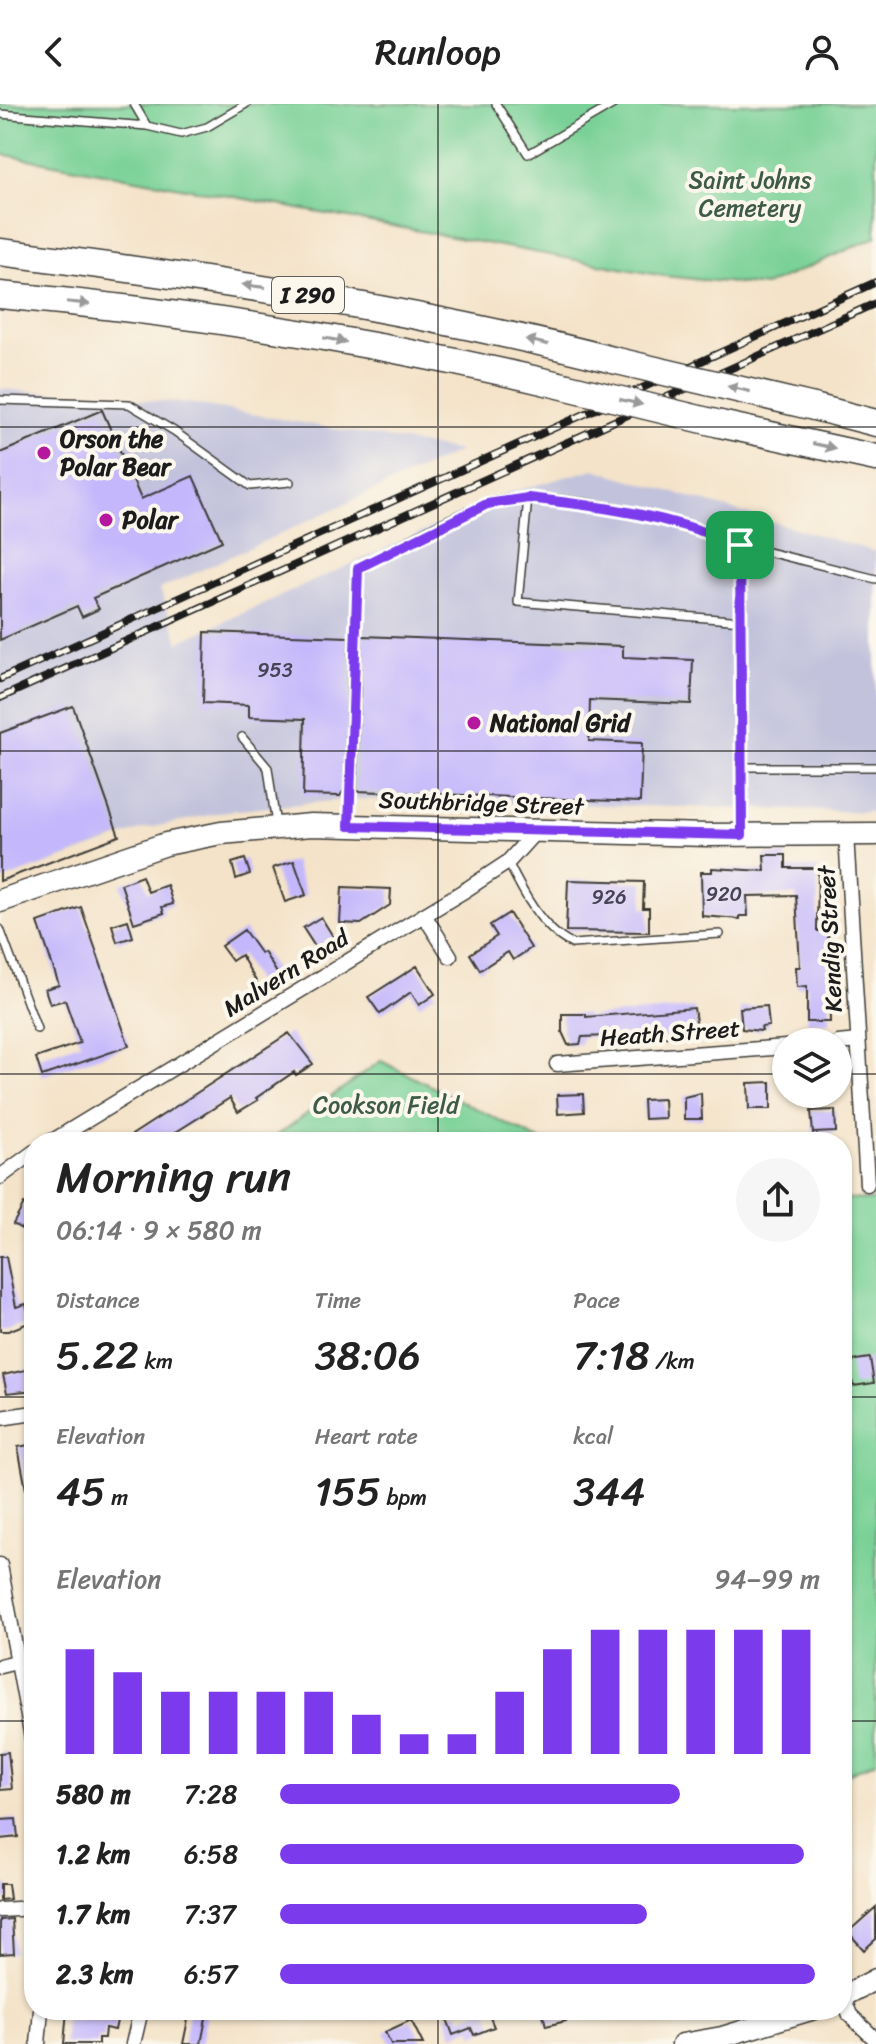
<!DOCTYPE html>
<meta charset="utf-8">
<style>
:root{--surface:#fff;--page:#f6f6f6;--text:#222;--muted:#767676;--accent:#7c3aed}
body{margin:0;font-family:Sriracha,sans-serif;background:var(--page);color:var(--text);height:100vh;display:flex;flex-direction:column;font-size:30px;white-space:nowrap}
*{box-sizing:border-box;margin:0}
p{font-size:26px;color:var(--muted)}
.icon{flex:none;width:44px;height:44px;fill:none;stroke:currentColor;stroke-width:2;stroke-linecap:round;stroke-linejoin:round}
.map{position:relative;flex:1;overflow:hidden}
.details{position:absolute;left:24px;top:1028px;width:828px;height:888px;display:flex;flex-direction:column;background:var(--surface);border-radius:32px;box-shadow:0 2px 6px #0004}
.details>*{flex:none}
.tools{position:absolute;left:772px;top:924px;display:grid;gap:16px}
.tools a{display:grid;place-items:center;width:80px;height:80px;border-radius:50%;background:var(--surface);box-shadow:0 2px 6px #0004;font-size:40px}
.pin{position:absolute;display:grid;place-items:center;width:68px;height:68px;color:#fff;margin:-34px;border-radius:16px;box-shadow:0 4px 12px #0006}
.round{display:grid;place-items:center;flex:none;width:84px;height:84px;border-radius:42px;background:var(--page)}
.head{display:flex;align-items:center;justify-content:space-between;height:136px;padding:0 32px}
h1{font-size:44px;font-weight:600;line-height:60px}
.figures{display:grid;grid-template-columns:repeat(3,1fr);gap:12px;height:136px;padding:8px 32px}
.figures div{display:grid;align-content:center}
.figures b{font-size:40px;font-weight:600}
.figures small{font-size:22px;font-weight:400}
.figures p{font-size:22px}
.chart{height:224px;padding:16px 32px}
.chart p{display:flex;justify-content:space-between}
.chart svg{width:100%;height:144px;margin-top:8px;stroke:var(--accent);stroke-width:6}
ul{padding:0 32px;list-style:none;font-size:26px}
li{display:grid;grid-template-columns:128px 96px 1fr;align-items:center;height:60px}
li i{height:20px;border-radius:10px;background:var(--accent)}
header{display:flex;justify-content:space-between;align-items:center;height:104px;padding:0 32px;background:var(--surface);font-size:36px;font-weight:600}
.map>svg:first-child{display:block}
.industrial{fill:#c2c2dc}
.green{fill:#7ad197;stroke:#4b765a;stroke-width:2}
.building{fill:#c4b7fc}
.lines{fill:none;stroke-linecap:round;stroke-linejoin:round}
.lane-casing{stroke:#3c3a36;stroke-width:10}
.street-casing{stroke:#3c3a36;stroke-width:17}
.secondary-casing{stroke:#3c3a36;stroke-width:23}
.primary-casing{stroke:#3c3a36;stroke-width:25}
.highway-casing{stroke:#3c3a36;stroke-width:29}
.lane{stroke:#fff;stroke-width:7}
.street{stroke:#fff;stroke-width:14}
.secondary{stroke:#fff;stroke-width:20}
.primary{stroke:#fff;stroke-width:22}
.highway{stroke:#fff;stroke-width:26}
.rail-casing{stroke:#1c1c1c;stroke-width:8}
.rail{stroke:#fbf7ec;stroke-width:5;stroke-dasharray:15;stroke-linecap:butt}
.highway-bridge-casing{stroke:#3c3a36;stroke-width:29;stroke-linecap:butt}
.highway-bridge{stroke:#fff;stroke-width:26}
.oneway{fill:#999}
.route-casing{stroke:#fff;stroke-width:16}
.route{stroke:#7c3aed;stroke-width:10}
.grid{fill:none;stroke:#1c1c1c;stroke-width:2;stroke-opacity:0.55}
.poi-dot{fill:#b5179e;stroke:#fbf7ec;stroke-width:3}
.labels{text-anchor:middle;stroke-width:8;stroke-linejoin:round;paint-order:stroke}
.number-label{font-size:20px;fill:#464354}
.shield{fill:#fbf7ec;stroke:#5f5e5a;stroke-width:2}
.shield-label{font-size:22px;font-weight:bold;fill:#1c1c1c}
.park-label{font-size:24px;fill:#3d5b47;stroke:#fbf7ec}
.poi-label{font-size:24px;font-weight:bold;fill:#1c1c1c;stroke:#fbf7ec;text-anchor:start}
.street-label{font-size:24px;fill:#1c1c1c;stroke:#fbf7ec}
</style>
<header><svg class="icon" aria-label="back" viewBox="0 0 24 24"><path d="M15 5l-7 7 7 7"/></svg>Runloop<svg class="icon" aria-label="person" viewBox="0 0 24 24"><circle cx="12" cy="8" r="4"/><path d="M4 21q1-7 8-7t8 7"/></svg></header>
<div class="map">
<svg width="876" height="1940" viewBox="0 0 876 1940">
<rect width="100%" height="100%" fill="#fbf7ec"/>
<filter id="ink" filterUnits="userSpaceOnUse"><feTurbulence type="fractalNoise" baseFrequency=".0125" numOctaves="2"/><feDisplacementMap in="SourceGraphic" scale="16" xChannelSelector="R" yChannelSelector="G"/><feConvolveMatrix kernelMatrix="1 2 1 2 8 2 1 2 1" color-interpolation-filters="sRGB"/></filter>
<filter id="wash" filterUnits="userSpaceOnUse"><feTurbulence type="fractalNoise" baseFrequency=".006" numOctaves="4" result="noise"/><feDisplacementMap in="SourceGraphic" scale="32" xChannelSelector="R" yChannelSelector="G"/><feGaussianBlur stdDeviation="1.8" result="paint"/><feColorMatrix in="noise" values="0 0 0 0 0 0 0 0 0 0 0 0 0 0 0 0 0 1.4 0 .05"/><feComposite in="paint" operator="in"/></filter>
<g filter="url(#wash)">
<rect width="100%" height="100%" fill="#f4e3c9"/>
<path class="industrial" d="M0 285 195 300 460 347 160 485 179 538 508 389 594 365 876 448V708L352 695 228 707 140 726 0 777Z"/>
<path class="green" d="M0 0H876V133L765 182 664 172 0 50Z
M381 957 543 1038H275L273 1034Z
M842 1094 876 1097V1657L842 1673Z"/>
<g id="blocks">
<path class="building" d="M102 306 141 395 193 372 222 437 93 494 99 505 82 513 77 502 0 536V349Z
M205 528 349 533 344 686 340 692 303 691 305 615 249 613V601L203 599Z
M362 532 623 542V553L693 556 691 600 590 596 589 637 642 639 640 698 357 687Z
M73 602 119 732 0 777V629Z
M764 751H786V764H818L817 827H828L830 918H807V882L797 883 796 863H800L796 791 747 792 748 812H740V815L702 812 701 768H712V764L765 767Z
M245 755 250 770 236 775 232 759Z
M294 757 306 791 285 798 273 764Z
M142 772 148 788 167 781 173 800 162 803 164 809 134 819 121 780Z
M568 776 644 778 643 804H649V828L566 827Z
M342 783 391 785 390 801 361 820 340 819Z
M81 803 129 942 42 972 36 954 80 939 65 896 50 900 45 885 59 881 38 818Z
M509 809 531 844 513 856 508 848 480 866 470 850 497 832 490 821Z
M321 813 340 844 323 855 303 824Z
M128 816 133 833 117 838 112 821Z
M244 826 261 850 264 848 283 879 264 891 241 851 232 857 221 842Z
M417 862 435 890 419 901 411 888 380 910 368 893Z
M767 902 769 922 761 923 762 927 742 925 740 904Z
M694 904 698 931 636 935V931L582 933 580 940 568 941 562 928V910H586V913Z
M289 929 313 960 296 971 294 968 256 994 258 996 238 1008 230 994 160 1038H121Z
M771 978V1005H749L748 979Z
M701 989 702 1015H684V993Z
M583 990 584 1008 558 1010 557 991Z
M664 995 665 1014 644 1015 643 996Z
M835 1006 836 1028 813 1029 811 1007Z
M24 1100 34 1105V1132L13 1120Z
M0 1153H6L16 1203 26 1200 31 1218 8 1227H0Z
M870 1254 874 1279 853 1282 849 1257Z
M30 1265 34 1267V1286L7 1289 3 1271Z
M34 1340V1395L28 1396 18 1343Z
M8 1648 12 1685 0 1686V1649Z
M16 1715 18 1733 0 1735V1716Z
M0 1780H8L10 1795 0 1796Z
M876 1803V1835L864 1846 848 1828Z
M12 1815 14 1849 0 1850V1816Z
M67 1906H94L118 1912 115 1926 105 1924 104 1934H98V1940H64Z
M190 1906 207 1909 201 1940H183Z
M480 1906H487L494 1923 474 1931 471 1924 453 1931 446 1912 458 1907 461 1914Z
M542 1906H563L566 1917 546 1922Z
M411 1916 423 1940H391L385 1928Z"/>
</g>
</g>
<g filter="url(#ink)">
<use href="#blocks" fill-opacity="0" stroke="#3c3a36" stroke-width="2"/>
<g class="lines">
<defs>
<path id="lane" d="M134 0 147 22
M496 0 528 50 614 0
M0 10 147 22 181 30 207 23 246 0
M0 296 129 300 174 327 250 382 290 378
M528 394 518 498 742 517
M242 633 268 664 276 721
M744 663H876
M349 717 358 464C399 442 440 416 484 401 549 378 678 417 740 441
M742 729 740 441 876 475
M508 758C522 787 542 826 572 840L720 830
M0 825 37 925"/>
<path id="street" d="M846 730 867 1080
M424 811 450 852
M838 939 858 937
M557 960 786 943
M51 1038 467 785 508 758 536 727
M0 1073 34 1048
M0 1314 34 1309
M0 1461 34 1645
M0 1562 20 1557
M0 1806 34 1804
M842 1890 850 1911 876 1936
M38 1940 41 1906
M133 1940 141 1906"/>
<path id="secondary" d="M842 1893 876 1875
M682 1940 722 1933 811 1906"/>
<path id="primary" d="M0 797 166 740 221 729 311 721 708 731 876 730"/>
<path id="highway" d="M0 148C206 174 411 204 613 256
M0 191C187 208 373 237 555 280
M814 303 876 319
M720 320 876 354"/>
</defs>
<use href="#lane" class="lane-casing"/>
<use href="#street" class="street-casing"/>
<use href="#secondary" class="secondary-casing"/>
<use href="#primary" class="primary-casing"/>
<use href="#highway" class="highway-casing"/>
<use href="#lane" class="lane"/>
<use href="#street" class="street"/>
<use href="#secondary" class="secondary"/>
<use href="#primary" class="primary"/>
<use href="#highway" class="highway"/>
<defs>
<path id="rail" d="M0 575 876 178
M0 594 876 199"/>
</defs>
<use href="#rail" class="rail-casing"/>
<use href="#rail" class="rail"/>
<defs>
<path id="highway-bridge" d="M613 256 814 303
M555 280 720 320"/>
</defs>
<use href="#highway-bridge" class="highway-bridge-casing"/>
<use href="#highway-bridge" class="highway-bridge"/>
</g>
<defs><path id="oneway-solid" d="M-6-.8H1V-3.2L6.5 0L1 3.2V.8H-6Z" transform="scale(2)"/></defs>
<g class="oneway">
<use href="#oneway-solid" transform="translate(254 182) rotate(-172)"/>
<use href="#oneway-solid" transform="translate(78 199) rotate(6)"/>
<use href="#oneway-solid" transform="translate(335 236) rotate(11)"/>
<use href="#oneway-solid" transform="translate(537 238) rotate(-167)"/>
<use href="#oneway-solid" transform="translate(739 285) rotate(-167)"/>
<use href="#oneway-solid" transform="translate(631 298) rotate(13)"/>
<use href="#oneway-solid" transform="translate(824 342) rotate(12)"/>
</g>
</g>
<g class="lines" filter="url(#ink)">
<defs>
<path id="route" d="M528 394C608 403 665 411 740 441L742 731 349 722 358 464 487 400Z"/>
</defs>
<use href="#route" class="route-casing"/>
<use href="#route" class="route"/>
</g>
<path class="grid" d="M438 0V1038M0 323H876M0 647H876M0 970H786M838 970H876M0 1293H34M842 1293H876M0 1617H34M842 1617H876M438 1906V1940"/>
<g class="poi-dot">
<circle cx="44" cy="349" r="8"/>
<circle cx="106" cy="416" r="8"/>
<circle cx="474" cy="619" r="8"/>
</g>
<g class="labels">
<g class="number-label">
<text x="275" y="573">953</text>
<text x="724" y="797">920</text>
<text x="609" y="800">926</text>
</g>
<rect class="shield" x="272" y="173" width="72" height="36" rx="6"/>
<g class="shield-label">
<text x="308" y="199">I 290</text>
</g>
<g class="park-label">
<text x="750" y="84">Saint Johns<tspan x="750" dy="28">Cemetery</tspan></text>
<text x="386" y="1009">Cookson Field</text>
</g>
<g class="poi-label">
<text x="60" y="343">Orson the<tspan x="60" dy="28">Polar Bear</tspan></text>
<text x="122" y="424">Polar</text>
<text x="490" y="627">National Grid</text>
</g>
<g class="street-label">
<text transform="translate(481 699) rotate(2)" y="8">Southbridge Street</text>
<text transform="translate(830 835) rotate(-93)" y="8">Kendig Street</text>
<text transform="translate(286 869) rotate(-32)" y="8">Malvern Road</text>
<text transform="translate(670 929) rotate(-4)" y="8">Heath Street</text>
</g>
</g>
</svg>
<div class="tools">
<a><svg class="icon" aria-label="layers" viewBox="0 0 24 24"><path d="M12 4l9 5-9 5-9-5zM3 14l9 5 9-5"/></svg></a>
</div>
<div class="pin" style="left:740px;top:441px;background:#1e9e55"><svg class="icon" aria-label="arrive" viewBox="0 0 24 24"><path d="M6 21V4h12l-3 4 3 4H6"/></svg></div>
<section class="details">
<div class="head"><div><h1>Morning run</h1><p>06:14 · 9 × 580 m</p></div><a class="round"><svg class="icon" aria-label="share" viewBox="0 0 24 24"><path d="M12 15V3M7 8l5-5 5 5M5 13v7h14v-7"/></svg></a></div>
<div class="figures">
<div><p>Distance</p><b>5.22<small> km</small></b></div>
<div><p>Time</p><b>38:06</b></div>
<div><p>Pace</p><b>7:18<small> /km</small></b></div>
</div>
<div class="figures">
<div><p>Elevation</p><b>45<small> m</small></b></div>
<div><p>Heart rate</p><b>155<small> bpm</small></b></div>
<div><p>kcal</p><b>344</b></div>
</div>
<div class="chart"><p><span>Elevation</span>94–99 m</p>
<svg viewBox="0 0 160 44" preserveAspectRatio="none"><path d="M5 44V12M15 44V19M25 44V25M35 44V25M45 44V25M55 44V25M65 44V32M75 44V38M85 44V38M95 44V25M105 44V12M115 44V6M125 44V6M135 44V6M145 44V6M155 44V6"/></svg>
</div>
<ul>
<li><b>580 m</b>7:28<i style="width:74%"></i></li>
<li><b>1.2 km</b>6:58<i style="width:97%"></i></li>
<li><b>1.7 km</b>7:37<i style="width:68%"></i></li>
<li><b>2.3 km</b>6:57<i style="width:99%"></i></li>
</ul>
</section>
</div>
